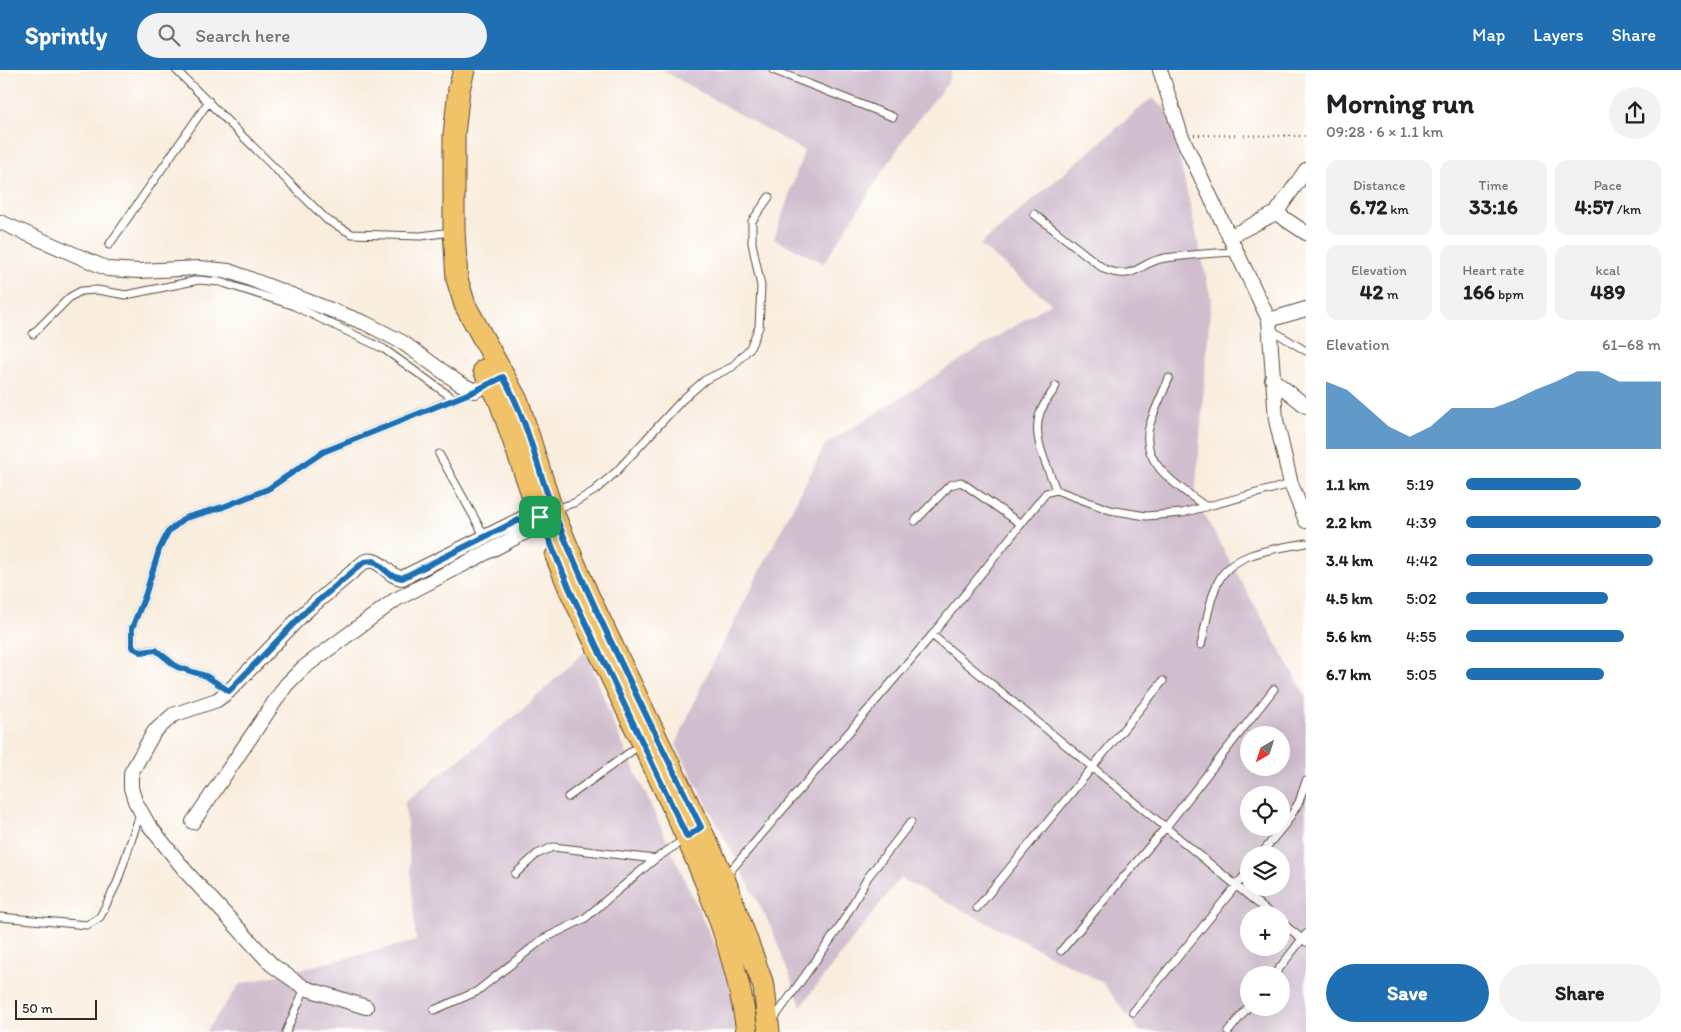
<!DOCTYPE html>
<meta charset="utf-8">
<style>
:root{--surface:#fff;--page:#f2f2f2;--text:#202124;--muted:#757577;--accent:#1f6fb2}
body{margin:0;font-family:Itim,sans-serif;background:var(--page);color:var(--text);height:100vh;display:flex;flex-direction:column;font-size:19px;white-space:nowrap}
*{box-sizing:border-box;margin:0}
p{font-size:16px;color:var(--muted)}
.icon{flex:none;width:28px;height:28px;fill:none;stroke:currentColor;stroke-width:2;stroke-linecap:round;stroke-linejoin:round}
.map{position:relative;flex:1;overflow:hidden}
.drawer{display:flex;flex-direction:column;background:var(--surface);width:375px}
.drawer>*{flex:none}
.needle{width:32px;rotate:219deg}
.controls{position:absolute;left:1240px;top:656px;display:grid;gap:10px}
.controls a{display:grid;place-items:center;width:50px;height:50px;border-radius:50%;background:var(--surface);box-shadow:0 5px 20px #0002;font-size:25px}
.scale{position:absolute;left:15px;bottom:12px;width:82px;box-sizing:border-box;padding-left:5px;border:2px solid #3b2a1e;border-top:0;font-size:14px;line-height:18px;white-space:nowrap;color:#3b2a1e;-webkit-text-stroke:4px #fff;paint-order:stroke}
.pin{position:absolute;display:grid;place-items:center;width:42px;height:42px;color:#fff;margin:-21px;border-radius:10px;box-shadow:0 2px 8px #0006}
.round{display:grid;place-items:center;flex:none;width:52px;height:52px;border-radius:26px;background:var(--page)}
.head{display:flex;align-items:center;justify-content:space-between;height:85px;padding:0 20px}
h1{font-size:28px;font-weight:700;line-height:38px}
.metrics{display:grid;grid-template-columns:repeat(3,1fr);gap:8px;height:85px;padding:5px 20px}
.metrics div{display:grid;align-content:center;border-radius:12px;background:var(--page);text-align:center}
.metrics b{font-size:21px;font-weight:700}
.metrics small{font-size:14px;font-weight:400}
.metrics p{font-size:14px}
.chart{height:140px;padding:10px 20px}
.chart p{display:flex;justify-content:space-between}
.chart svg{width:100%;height:90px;margin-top:5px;fill:var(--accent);opacity:.7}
.primary-button{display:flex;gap:10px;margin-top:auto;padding:10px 20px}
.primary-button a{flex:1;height:58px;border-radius:30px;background:var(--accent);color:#fff;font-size:20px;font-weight:700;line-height:58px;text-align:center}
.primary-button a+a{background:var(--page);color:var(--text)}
ul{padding:0 20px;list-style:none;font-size:16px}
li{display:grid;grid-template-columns:80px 60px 1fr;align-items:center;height:38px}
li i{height:12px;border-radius:6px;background:var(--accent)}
header{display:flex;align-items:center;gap:30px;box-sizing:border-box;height:70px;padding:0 25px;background:var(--accent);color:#fff}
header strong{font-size:24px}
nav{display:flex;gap:28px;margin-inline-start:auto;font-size:18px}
.search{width:350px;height:45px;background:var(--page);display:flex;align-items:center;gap:12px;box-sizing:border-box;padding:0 18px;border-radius:28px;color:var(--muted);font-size:19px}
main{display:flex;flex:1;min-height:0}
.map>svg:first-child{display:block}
.industrial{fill:#d0bdcd;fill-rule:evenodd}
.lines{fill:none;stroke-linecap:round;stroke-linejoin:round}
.lane-casing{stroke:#58473b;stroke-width:9}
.street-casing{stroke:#58473b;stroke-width:16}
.primary-casing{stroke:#58473b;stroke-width:23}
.path{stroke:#58473b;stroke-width:2;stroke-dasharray:1 4;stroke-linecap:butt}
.lane{stroke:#fff;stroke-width:7}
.street{stroke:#fff;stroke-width:14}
.primary{stroke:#f0c369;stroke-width:21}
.route-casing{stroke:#fff;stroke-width:10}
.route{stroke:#1f6fb2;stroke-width:6}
</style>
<header>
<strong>Sprintly</strong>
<div class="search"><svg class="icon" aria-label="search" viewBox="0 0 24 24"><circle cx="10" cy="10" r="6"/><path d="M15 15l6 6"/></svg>Search here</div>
<nav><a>Map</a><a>Layers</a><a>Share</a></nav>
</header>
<main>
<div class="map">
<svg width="1306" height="962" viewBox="0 0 1306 962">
<rect width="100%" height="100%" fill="#fff"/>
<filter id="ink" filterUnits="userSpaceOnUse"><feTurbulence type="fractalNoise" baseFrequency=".02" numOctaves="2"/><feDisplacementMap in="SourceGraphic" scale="10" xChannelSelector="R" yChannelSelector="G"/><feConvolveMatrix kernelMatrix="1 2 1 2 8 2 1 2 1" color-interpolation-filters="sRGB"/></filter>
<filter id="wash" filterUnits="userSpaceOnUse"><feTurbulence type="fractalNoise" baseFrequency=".0096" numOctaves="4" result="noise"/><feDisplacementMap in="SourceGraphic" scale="20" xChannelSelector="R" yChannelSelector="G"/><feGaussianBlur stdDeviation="1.12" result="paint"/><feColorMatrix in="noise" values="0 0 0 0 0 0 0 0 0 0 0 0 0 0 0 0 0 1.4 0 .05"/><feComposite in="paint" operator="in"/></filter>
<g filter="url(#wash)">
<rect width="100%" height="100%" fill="#f9edde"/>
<path class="industrial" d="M662 0H952L948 13 911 58 824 193 774 169 804 81Z
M1152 28 1169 42 1211 229 1195 429 1306 626V962H1140L1102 912 900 808 801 936 771 857 676 675 700 618 825 375 1051 233 980 175ZM1249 665H1281V698H1249ZM1249 725H1281V758H1249ZM1249 785H1281V818H1249ZM1249 845H1281V878H1249ZM1249 905H1281V938H1249Z
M586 580 613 653 732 913 737 962H205L240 914 416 871 405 732 521 641Z"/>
</g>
<g filter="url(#ink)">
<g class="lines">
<defs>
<path id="lane" d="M176 0 327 150 352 164 421 166 451 162
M773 0 893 47
M1034 144 1104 199C1137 212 1138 192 1165 188 1188 185 1212 183 1235 182
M109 175 209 31
M1270 259 1306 281
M33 264 70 227 81 221 97 220 126 225 199 210 220 212 292 235 384 279 454 329
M1169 308C1163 323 1155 338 1150 354 1137 393 1180 417 1206 437
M439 384 485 467
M1056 420C1048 397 1031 367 1040 343 1043 334 1051 325 1056 316
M554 439 574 433 594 421 616 402 682 330 705 310 732 297 750 278 759 257 761 216 752 173V151L769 127
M915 451 950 415 961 412 1021 454
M932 565 1272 845
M1201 575C1206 555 1209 530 1218 512 1233 481 1277 479 1306 473
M229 621 206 606 177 597 156 580 141 581 132 577V558L145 526 159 480 168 462 185 448 223 437 268 419 323 382 474 321
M568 727 640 675
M1260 785 1287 752 1299 732 1306 711
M515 804 537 784 553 777 655 789
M726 806 932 565 1046 423 1056 420 1110 440 1146 446 1182 443 1291 414
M977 838 1163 611
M0 847 87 855 100 847 117 813 141 741
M1281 852 1306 872
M1061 881 1166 757 1274 619
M1274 905 1306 864
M434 940 476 922 543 869 584 849 655 789 685 769
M1133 942 1249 800
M773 950 839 858 868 807 911 752
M286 962 305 918
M1228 962 1249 936"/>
<path id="street" d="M1160 0 1181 65 1269 250 1276 350 1291 414 1306 451
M1276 143 1306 163
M0 152 108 199 139 201 199 198 229 201 365 253 402 272 459 313 475 321 498 309
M1229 167 1276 143 1306 100
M1269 250 1306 239
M1272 309 1306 336
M193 752 286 615 303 598 395 530 528 461 533 451 541 447
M366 937 305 918 272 895 188 804 148 754 135 731 131 718V703L154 662 173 645 217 630 229 621 305 542 364 492C380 485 387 507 402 508L523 448 533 451"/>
<path id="primary" d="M464 0 459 19 454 65V161L457 209 465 235 518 332 552 440 588 525 724 808 764 917 769 962
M484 300 500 332 539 444
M556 486 570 520C597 578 625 636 653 695 692 776 736 871 747 962"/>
</defs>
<use href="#lane" class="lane-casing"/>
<use href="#street" class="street-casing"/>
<use href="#primary" class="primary-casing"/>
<path class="path" d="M1194 65 1306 66"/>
<use href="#lane" class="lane"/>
<use href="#street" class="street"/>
<use href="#primary" class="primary"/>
</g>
</g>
<g class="lines" filter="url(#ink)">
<defs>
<path id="route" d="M503 307C530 353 538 406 559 455 602 558 652 657 701 757L687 767 570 520 540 447 533 451 523 448 402 508 391 505 374 491 364 492 305 542 229 621 206 606 177 597 156 580 141 582 132 577V558L145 526 159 480 168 462 185 448 223 437 268 419 323 382 475 321Z"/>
</defs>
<use href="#route" class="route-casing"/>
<use href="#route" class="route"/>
</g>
</svg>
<div class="controls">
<a><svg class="needle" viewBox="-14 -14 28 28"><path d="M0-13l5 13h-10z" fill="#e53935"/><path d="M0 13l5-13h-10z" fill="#757577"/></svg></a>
<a><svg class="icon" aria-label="locate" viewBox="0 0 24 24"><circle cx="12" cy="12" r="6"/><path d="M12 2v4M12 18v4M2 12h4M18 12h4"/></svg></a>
<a><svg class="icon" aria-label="layers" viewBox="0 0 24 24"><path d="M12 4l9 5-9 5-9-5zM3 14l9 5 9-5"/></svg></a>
<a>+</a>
<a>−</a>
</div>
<div class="scale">50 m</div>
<div class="pin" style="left:540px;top:447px;background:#1e9e55"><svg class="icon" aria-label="arrive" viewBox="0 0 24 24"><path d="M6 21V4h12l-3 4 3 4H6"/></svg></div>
</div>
<section class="drawer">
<div class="head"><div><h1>Morning run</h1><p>09:28 · 6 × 1.1 km</p></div><a class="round"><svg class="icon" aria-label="share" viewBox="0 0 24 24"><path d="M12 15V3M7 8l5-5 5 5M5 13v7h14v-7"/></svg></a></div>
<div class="metrics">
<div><p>Distance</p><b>6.72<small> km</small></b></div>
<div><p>Time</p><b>33:16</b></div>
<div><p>Pace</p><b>4:57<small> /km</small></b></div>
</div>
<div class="metrics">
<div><p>Elevation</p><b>42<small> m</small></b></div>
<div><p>Heart rate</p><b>166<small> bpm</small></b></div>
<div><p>kcal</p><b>489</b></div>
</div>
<div class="chart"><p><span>Elevation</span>61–68 m</p>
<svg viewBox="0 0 160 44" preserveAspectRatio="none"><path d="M0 44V11L10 15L20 24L30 33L40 38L50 33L60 24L70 24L80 24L90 20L100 15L110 11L120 6L130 6L140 11L150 11L160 11V44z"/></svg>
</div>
<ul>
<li><b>1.1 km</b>5:19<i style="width:59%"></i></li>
<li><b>2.2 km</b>4:39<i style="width:100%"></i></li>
<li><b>3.4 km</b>4:42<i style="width:96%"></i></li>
<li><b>4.5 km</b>5:02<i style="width:73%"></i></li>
<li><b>5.6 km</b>4:55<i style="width:81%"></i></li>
<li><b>6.7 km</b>5:05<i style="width:71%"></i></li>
</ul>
<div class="primary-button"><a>Save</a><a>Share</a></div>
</section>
</main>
